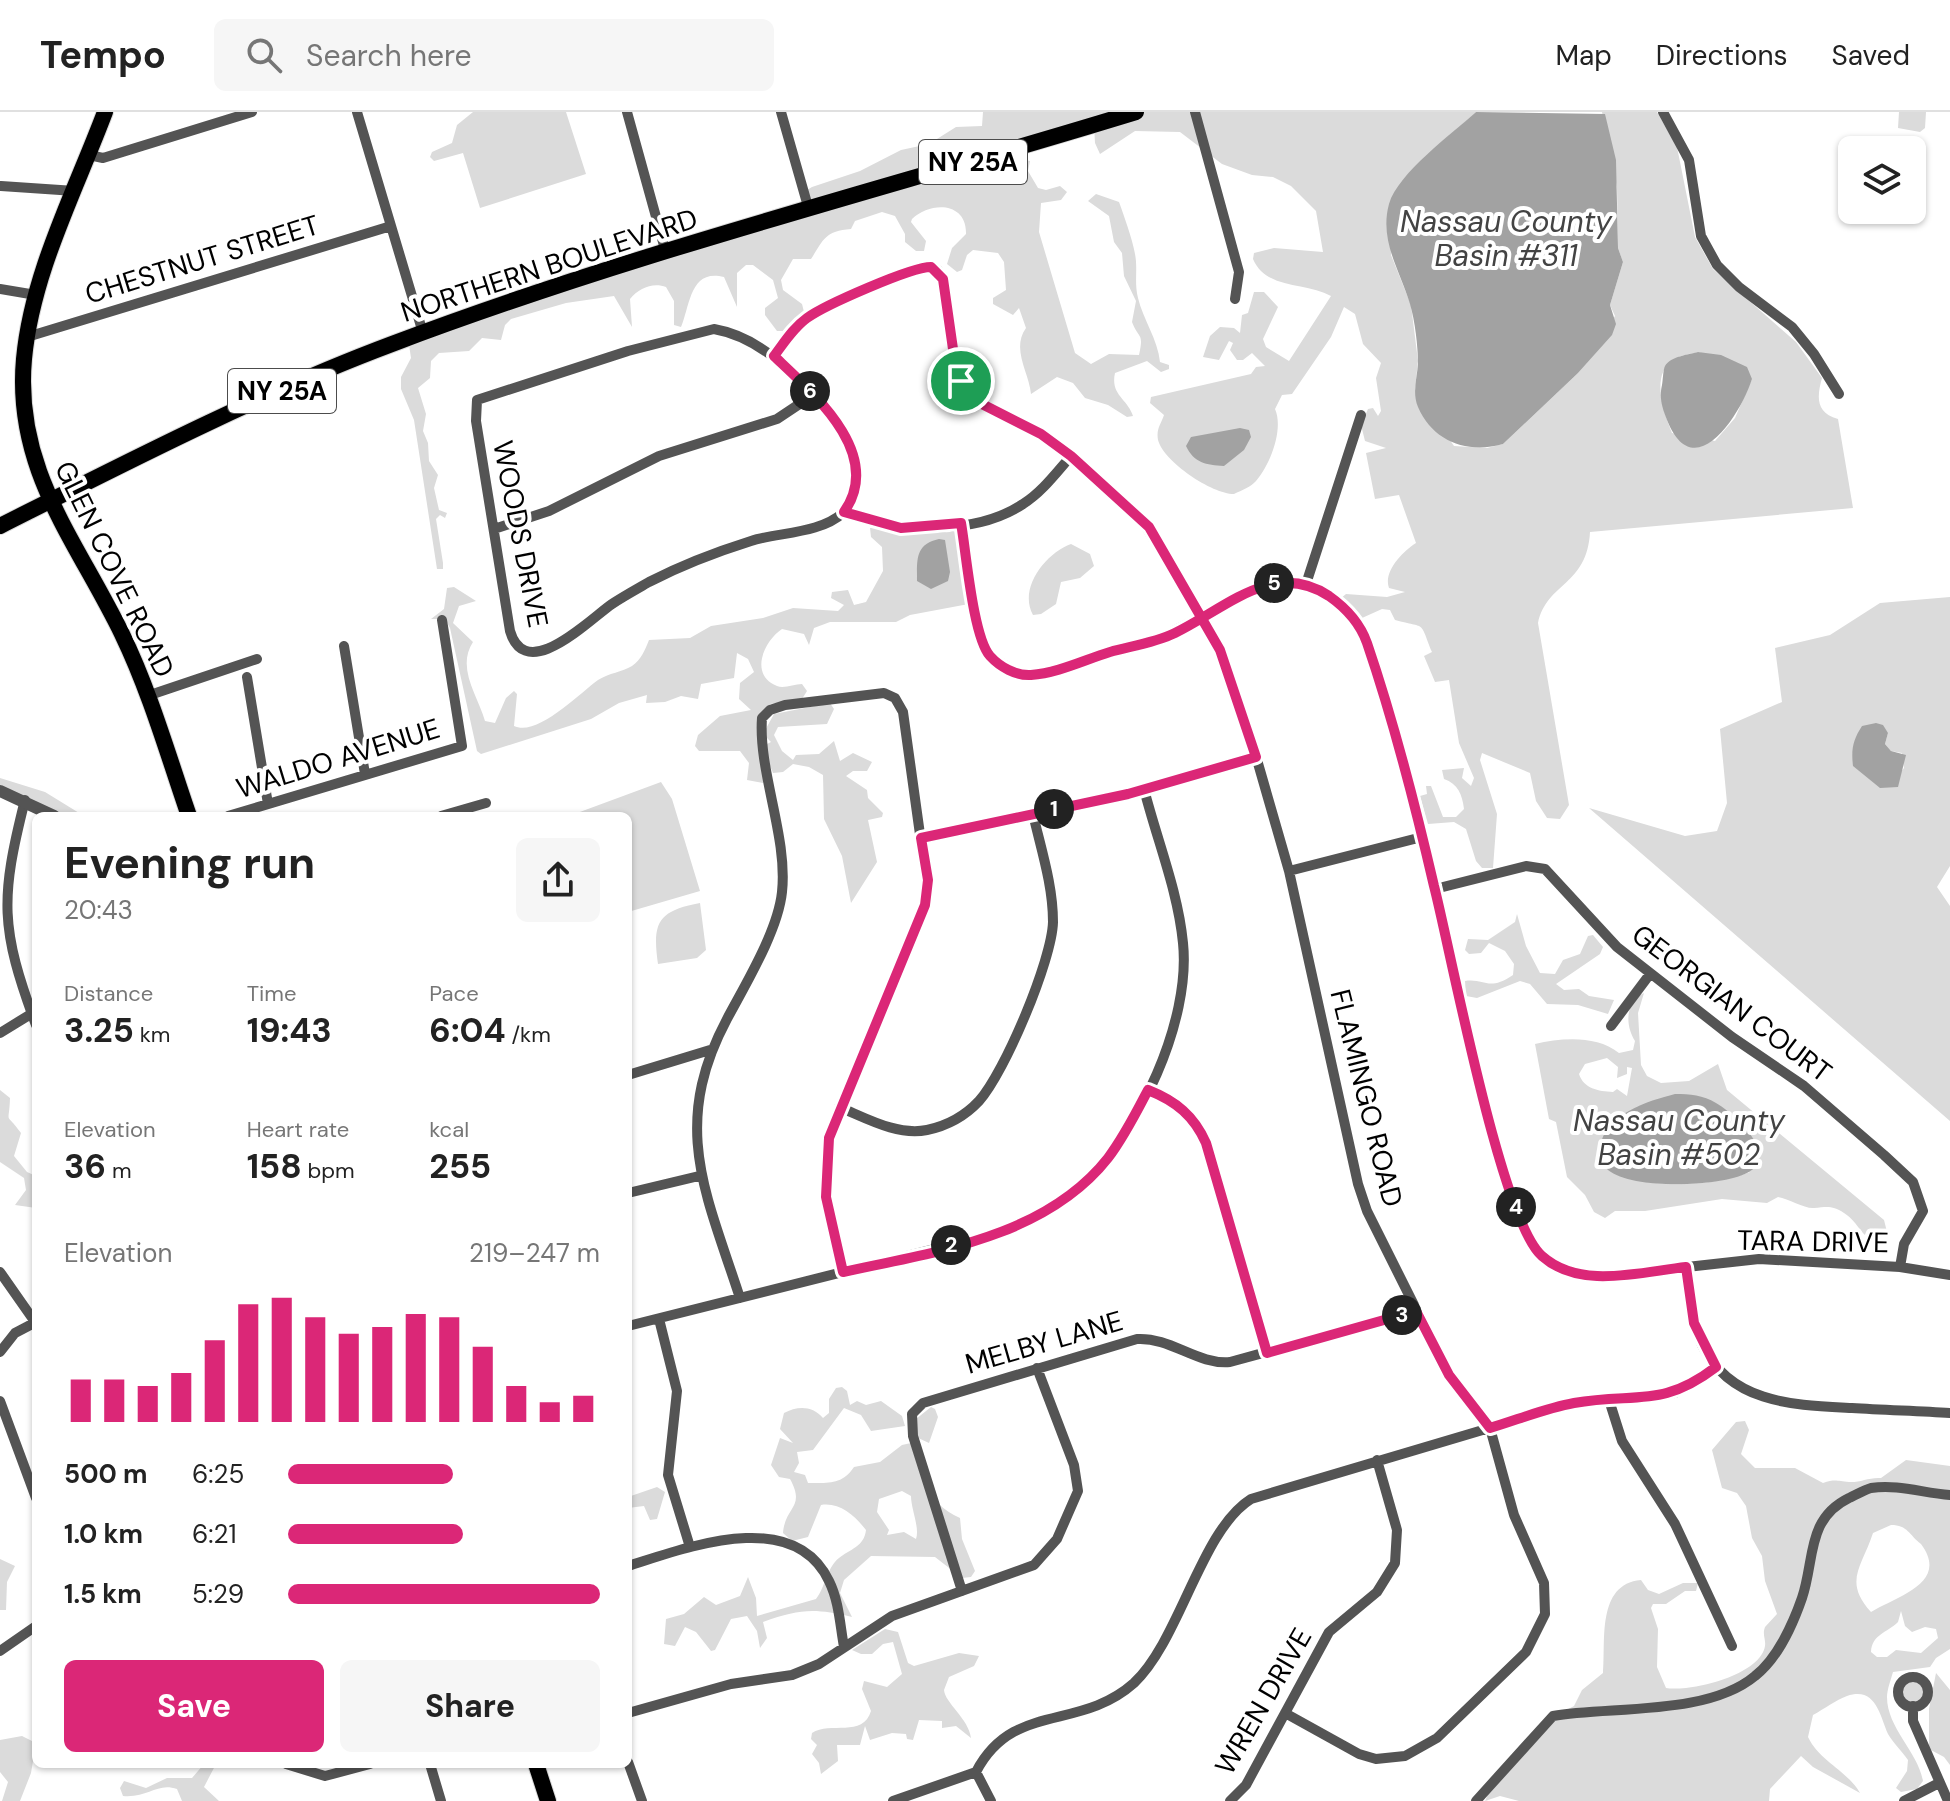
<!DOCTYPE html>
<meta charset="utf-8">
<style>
:root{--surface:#fff;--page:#f6f6f6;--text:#222;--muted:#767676;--line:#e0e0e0;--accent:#db2777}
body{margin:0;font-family:"DM Sans",sans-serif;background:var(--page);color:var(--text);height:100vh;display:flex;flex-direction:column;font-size:30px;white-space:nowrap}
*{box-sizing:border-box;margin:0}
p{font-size:26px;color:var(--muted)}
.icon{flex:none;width:44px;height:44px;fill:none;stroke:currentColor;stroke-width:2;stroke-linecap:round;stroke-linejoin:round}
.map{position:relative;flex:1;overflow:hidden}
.panel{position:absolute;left:32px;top:700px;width:600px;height:956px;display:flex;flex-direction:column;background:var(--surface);border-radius:12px;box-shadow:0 2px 6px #0004}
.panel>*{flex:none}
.fabs{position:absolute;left:1838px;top:24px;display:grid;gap:16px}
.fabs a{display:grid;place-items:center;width:88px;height:88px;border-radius:12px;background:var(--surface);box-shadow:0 2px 6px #0004;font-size:40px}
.pin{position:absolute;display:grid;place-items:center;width:68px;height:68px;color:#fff;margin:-34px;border:4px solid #fff;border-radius:50%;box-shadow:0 2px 8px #0007}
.km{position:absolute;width:40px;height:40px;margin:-20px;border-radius:50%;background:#222;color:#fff;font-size:22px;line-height:40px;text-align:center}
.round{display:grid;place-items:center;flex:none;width:84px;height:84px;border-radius:12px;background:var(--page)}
.overview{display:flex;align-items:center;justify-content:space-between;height:136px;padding:0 32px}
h1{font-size:44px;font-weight:700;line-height:60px}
.figures{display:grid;grid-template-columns:repeat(3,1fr);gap:12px;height:136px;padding:8px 32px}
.figures div{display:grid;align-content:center}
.figures b{font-size:34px;font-weight:700}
.figures small{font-size:22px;font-weight:400}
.figures p{font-size:22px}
.chart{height:224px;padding:16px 32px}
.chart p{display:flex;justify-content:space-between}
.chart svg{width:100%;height:144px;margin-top:8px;stroke:var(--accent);stroke-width:6}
.primary-button{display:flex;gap:16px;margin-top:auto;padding:16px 32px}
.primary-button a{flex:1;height:92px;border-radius:12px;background:var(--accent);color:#fff;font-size:32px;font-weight:700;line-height:92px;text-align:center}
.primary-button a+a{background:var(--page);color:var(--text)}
ul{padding:0 32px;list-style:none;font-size:26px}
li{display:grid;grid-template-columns:128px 96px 1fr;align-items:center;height:60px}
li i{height:20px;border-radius:10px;background:var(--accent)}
header{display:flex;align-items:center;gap:48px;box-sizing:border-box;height:112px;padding:0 40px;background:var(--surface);border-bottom:2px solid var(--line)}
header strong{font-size:38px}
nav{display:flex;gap:44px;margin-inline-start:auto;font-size:28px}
.search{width:560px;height:72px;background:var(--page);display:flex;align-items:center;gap:20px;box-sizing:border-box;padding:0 28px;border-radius:12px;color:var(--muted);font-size:30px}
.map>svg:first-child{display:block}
.green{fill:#dbdbdb;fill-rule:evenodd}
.water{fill:#a2a2a2}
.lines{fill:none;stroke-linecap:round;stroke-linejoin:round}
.primary-casing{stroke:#dbdbdb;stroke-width:18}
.minor{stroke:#545454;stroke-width:10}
.tertiary{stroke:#545454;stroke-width:12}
.primary{stroke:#000;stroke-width:16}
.route-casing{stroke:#fff;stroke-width:16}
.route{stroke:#db2777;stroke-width:10}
.labels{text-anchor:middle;stroke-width:8;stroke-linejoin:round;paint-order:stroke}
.shield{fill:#fff;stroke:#4c4c4c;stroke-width:2}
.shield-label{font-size:26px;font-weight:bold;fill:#000}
.street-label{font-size:28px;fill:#000;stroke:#fff}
.water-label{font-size:30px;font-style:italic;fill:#434343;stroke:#fff}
</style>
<header>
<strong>Tempo</strong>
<div class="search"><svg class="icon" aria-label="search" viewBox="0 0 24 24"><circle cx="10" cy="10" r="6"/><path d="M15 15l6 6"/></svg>Search here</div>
<nav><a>Map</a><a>Directions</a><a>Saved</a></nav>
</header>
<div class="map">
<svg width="1950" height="1689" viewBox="0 0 1950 1689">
<rect width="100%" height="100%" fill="#fff"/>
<path class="green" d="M473 0H566L586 62 480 96 463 41 434 49 430 45 432 40 452 31 457 13Z
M983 0H1476L1410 60 1391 143 1411 193 1418 249 1415 277 1454 334 1487 336 1503 332 1577 262 1615 204 1610 193 1623 150 1618 136 1617 75 1602 0H1657L1677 35 1695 125 1713 157 1796 230 1822 266C1817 284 1815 301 1838 307L1853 396 1590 420C1587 474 1547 470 1538 511L1569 693 1560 707 1547 706 1536 689 1530 661 1482 641 1480 648 1497 702 1493 756H1482L1476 749 1466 717 1454 710 1428 712 1420 684 1427 682 1426 674H1431L1443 705H1456L1464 697C1462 682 1458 672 1444 667L1442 658 1464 656 1462 666 1471 674 1474 666 1459 631 1449 568 1435 570 1424 544 1432 540C1419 507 1427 517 1395 508L1390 498 1382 497 1362 506 1350 501 1340 487 1346 482 1387 485 1405 480 1389 476C1383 460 1402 440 1416 431L1399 383 1375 387 1366 341 1386 336 1365 329 1361 313 1368 297 1373 296 1378 304 1381 299 1376 266 1381 251 1363 232 1355 202 1344 195 1331 225 1292 282 1282 283 1275 297C1284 317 1270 353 1256 369 1251 375 1242 378 1234 382 1212 382 1164 350 1158 328 1156 317 1161 312 1164 303L1150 291 1151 285 1251 262 1256 255 1265 254 1252 241 1243 248H1237L1230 238 1233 231 1229 229 1219 248 1203 245 1210 224 1220 215 1234 216 1240 221 1242 203 1248 201 1254 180H1264L1278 195 1263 227 1266 235 1289 249 1331 184C1306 170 1266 178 1253 147L1254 141 1274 136 1323 140 1316 99 1291 74 1273 65 1252 63 1222 52 1180 20 1135 19 1100 42 1095 31 1094 13 1014 38 1016 46 1030 49 1028 59 1038 76 1046 78 1060 74 1067 80 1061 88 1041 91 1039 120 1075 241 1091 252 1109 242 1139 243C1144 220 1139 228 1132 210L1136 189 1124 164 1122 141 1114 130 1109 104 1088 89 1096 82 1119 90C1124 104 1132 126 1135 142 1138 157 1134 170 1138 186 1143 207 1158 228 1160 250L1169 253V257L1161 260 1147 249 1115 261C1110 283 1128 287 1133 304L1127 305 1108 293 1085 286 1073 271 1057 265 1031 282C1029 260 1011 237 1026 216L1019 196 1013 203 993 192V186L1006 178 1004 150 998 141 973 138 967 143 962 158 957 160 947 152 952 136 966 122C967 90 931 89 912 107L911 110 926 129 924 139H916L905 130V122L895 104 882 100 855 109 851 117C824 119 823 129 811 147H793L781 168 783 178 802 192 804 200 784 219H777L765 203V196L778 186 773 168 753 153H746L737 161V195L724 165C690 156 690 194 681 215L674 213V189L666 175C653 170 639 176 630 187L632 215 614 184 566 191 511 207 505 213 501 228 482 226 469 239 439 241 431 249 430 266 418 276 426 302 423 319 428 331 429 349 438 363 434 376 439 398 447 401 445 406 440 403 436 407 443 451V457H437L414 308 401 277V265L411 246 408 226 809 98 807 78 812 75 860 59 901 38 929 32 956 15 982 14ZM1699 240 1752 267 1735 306 1715 329 1672 321C1664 301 1650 263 1673 248 1680 243 1691 242 1699 240Z
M1899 0H1926L1925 16 1920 20 1898 16Z
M961 411 974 491 910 503 896 510H830L814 516 809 533 804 522 782 517C765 528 748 562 777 574 784 577 794 572 802 572L807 579 802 587 770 592 759 618 765 633 771 630 763 622 774 602 830 591 834 597 827 612 778 615 774 623 782 639 793 648 796 643 819 642 834 629 840 649 853 641 872 650 867 659H853L846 664 867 678 868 686 883 701 882 705 868 708 877 750 851 791 842 744 824 707 823 663 809 655 793 652 783 660 773 661 770 654 763 671 747 668 749 651 740 639H699L695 634 698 623 720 604 751 598 739 587 740 571 754 560 748 547 737 541 734 566 701 572 698 587 681 584 665 590 646 591 647 583 619 591 591 607 481 642 477 639 450 516 445 507H431L444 497 447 476 454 475 476 489 459 494 453 511 473 530C456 556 478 584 485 609L495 611 506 586 514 579 517 582 514 614C537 625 579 582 598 568 609 561 622 560 632 554 641 548 645 538 649 528L690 526 711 514 763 506 793 496 838 499 844 493 831 486 832 480 848 478 854 493 866 490 883 459 882 435 871 425 870 416Z
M1071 432 1090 442 1094 454 1080 466 1061 470 1056 492 1041 502 1033 503C1018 476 1046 441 1071 432Z
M1950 485V754L1937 775 1950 794V1009L1589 696 1685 724 1717 719 1727 691 1720 617 1782 590 1775 536 1830 523 1880 491ZM1862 614 1888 621 1885 632 1891 639 1902 641 1904 656 1900 661Z
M0 666 45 680 84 704H54L0 679Z
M661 670 672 687 700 779 628 800V704H569Z
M700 791 706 838 697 846 658 852C652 810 658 799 700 791Z
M1517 802 1526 834 1540 861 1555 862 1563 848 1580 842 1588 824 1593 823 1603 835 1600 842 1556 872 1564 878 1579 877 1589 884 1614 888 1608 902 1578 893 1547 892 1530 872 1520 869 1477 886 1466 884 1465 869C1485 866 1488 880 1513 863L1514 852 1505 839 1489 831 1481 841 1469 842 1465 838 1468 827 1488 828 1515 810Z
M1644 881 1638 901 1641 953 1647 964 1661 971 1689 969 1718 952 1727 978 1884 1108 1889 1128 1882 1132C1861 1128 1860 1111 1844 1101 1832 1093 1827 1095 1814 1096 1805 1097 1789 1087 1778 1085L1767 1091 1722 1087 1645 1099H1615L1605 1106 1594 1100 1585 1083 1567 1065 1556 1010 1549 1007 1535 932C1562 926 1596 923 1619 941L1633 938 1635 929C1625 913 1625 890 1644 881ZM1607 946 1618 955 1617 966 1627 962V955L1632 956 1627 984 1617 977 1613 980C1598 979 1584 977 1579 962L1585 952ZM1599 1044 1750 1060C1712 1075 1624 1083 1599 1044Z
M0 978 10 986C9 1016 4 997 21 1021L14 1044 27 1060 36 1064V1096L15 1093 26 1078 24 1066 0 1050Z
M842 1275 847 1279 850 1293 857 1289 866 1293 881 1289 902 1304 905 1314 871 1319 861 1303 844 1296 813 1338 797 1340 799 1351 794 1360 805 1363 808 1371C828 1371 842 1373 854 1355L880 1350 902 1333 911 1331C921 1364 926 1391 960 1406L962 1427 975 1459 971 1465 962 1466 935 1445 871 1444 844 1468 840 1481 852 1505C814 1496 800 1497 763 1510L767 1526 760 1536 757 1519 747 1504 731 1507 715 1538 711 1539 696 1520 685 1515 675 1534 664 1532 666 1507 684 1502 704 1485 716 1493 740 1484 748 1465 756 1486 757 1504 816 1487C825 1476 827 1455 839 1446 850 1437 864 1435 866 1418 855 1404 840 1390 821 1393L808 1425 792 1429 783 1421C785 1394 806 1396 790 1367L779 1365 771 1353 780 1326 793 1331 780 1317 784 1301C797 1294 812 1293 823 1306L829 1301V1287L836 1276ZM902 1379 911 1384C911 1397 920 1416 916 1427L904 1420 887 1423 889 1418 877 1400 879 1387Z
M931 1295 935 1297 938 1305 929 1331 916 1325V1307Z
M1745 1309 1749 1318 1741 1342 1755 1356H1795L1823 1371C1835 1367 1837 1369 1849 1370 1859 1371 1869 1365 1881 1366L1906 1348 1950 1354V1537L1936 1546 1930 1555 1893 1560C1891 1567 1887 1578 1887 1585 1887 1616 1918 1640 1923 1669L1917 1677 1901 1680 1896 1676 1907 1659 1908 1648C1902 1639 1893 1631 1888 1622 1880 1604 1876 1574 1847 1584 1836 1588 1824 1597 1813 1603L1808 1625C1820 1650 1847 1658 1860 1681L1813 1655 1801 1644 1770 1677 1769 1689H1519L1500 1684 1485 1689 1490 1678 1555 1604 1574 1594 1582 1578 1603 1561C1606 1530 1596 1472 1641 1468L1648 1478 1659 1482 1683 1471H1698L1696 1479H1685L1666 1492H1653L1651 1496 1658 1517 1657 1555 1666 1576C1689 1580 1760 1564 1765 1534 1766 1527 1762 1523 1765 1515L1777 1502 1765 1469 1762 1444 1752 1426 1746 1394 1737 1381 1722 1376 1712 1338 1736 1310ZM1891 1413C1908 1413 1909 1423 1921 1432 1950 1471 1897 1484 1871 1500 1843 1469 1862 1455 1873 1421ZM1901 1499 1905 1514 1912 1520 1925 1515 1936 1517 1938 1526 1921 1541 1896 1538 1887 1545H1877L1871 1540C1872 1522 1887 1521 1898 1510Z
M657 1375 665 1380 657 1407 650 1408 644 1394 628 1396V1385Z
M0 1447 15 1454 7 1470 6 1498H0Z
M885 1517 898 1520 908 1551 914 1554 959 1541 979 1544 974 1554 949 1565 944 1578C945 1591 969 1607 971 1626L956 1614 942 1616V1609L919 1608 913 1628 907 1627 906 1622 892 1621 870 1628 865 1614 860 1633H837L838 1649 821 1662 819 1651 812 1642 817 1633 811 1627 812 1621C830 1609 863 1626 871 1599L862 1577 864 1569 887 1575 902 1562 893 1530 883 1532 872 1542H861L852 1538Z
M1936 1561 1950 1578V1653L1944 1645 1929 1637V1597Z
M1901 1580a12 12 0 1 1 24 0a12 12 0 1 1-24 0Z
M22 1624 36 1631 31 1661 20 1689H2L8 1670 0 1660V1628Z
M204 1652H216L204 1675 219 1689H182L177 1677C157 1670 149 1686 123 1684L120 1676 124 1669 146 1676 167 1666H192Z"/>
<path class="water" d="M1476 0 1605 2 1616 48 1618 136 1623 150 1610 193 1616 212 1612 223 1577 262 1503 332C1468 342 1433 330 1418 295 1412 281 1417 266 1418 252 1418 234 1415 209 1410 192 1400 158 1379 129 1389 92 1398 61 1452 22 1476 0Z
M1698 240 1721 243 1747 255 1752 267C1741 302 1694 376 1667 308 1662 295 1659 286 1662 273 1663 268 1663 258 1665 254 1671 244 1688 243 1698 240Z
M1240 316 1249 318 1251 325 1244 338 1224 354C1206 353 1194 351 1186 334L1191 325Z
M939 427 945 428 950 460 948 469 931 477 917 469C917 448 915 432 939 427Z
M1876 611 1883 613 1888 621 1885 632 1891 639 1906 643 1898 675 1880 676 1853 654C1851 637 1853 628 1862 614Z
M1675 982C1690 982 1703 983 1716 991 1735 1002 1781 1044 1747 1061 1719 1075 1633 1078 1608 1058 1602 1052 1599 1044 1600 1036 1604 1002 1648 989 1675 982Z"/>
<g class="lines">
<defs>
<path id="primary" d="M105 0C75 80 32 161 24 247 14 358 77 429 122 522 150 580 168 643 189 704
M0 414C125 351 261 281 392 232 635 140 888 76 1136 0
M536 1652 548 1689"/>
</defs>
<use href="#primary" class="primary-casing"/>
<path class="minor" d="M357 0 423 221
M627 0 666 141
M781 0 809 98
M1195 0 1239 160 1235 187
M1663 0 1689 48 1701 124 1717 153 1739 175 1792 215 1814 242 1839 282
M89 43 103 46 252 0
M1 74 75 79
M0 177 36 183
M714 217C760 225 792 260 822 292 846 317 875 372 843 401 819 422 779 420 751 429 716 440 682 453 649 470 637 477 624 484 612 492 590 507 526 573 510 519L476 309 477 288 628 239Z
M27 225 391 114
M774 244 798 214 814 201 909 159 927 155 938 158 945 176 955 251 970 281 992 298 1054 331 1140 405 1220 538 1251 627 1289 759 1358 1072 1367 1099 1449 1263 1490 1316 1514 1403 1544 1471 1545 1502 1526 1540 1437 1626 1405 1644 1376 1647 1359 1642 1285 1601
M844 400C895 420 975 424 1023 392 1042 380 1056 361 1071 344
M961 411 980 525 990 544 1020 562 1053 559 1153 530 1259 474 1281 469 1317 476 1351 503 1366 528 1406 664 1493 1020 1520 1108 1532 1134 1556 1154 1580 1163 1606 1164 1759 1147 1900 1155 1950 1163
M494 417 549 399 659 344 777 307 813 283
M1306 472 1361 303
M344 534 365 662
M247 565 268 692
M147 584 257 547
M25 688C0 787 0 816 36 913
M228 704 462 634 442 508
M441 704 486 691
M921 726 1128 682 1256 645
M1289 759 1422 725
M1435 777 1526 754 1545 757 1617 835 1732 925 1804 974 1884 1043 1913 1070 1923 1099 1904 1132 1900 1155
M1611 914 1650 862
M0 921 31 902
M628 963 710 938
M1148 978 1175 991 1200 1018 1267 1241
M839 995C866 1006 897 1024 927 1018 946 1014 965 1004 979 989 1005 960 1052 848 1053 810 1053 773 1041 737 1033 702
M628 1081 699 1064
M1686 1155C1690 1181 1691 1209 1702 1233 1731 1292 1794 1293 1852 1296 1884 1298 1917 1299 1950 1301
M0 1160 35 1210
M740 1186C706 1081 670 1014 727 907 745 873 778 819 782 780 788 725 758 659 762 606L770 598 785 593 884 581 895 586 903 600 928 780 829 1026 826 1085 843 1160
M659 1207 677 1279 668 1363 690 1435
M628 1214 998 1121C1028 1110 1058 1095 1082 1073 1139 1021 1191 909 1183 831 1178 779 1157 728 1144 677
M0 1240 15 1221 36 1210
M1609 1288 1622 1329 1675 1412 1732 1534
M0 1289 36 1386
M628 1454C686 1436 793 1394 829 1469 839 1489 840 1513 844 1535
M962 1479 913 1324 912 1302 923 1291 1137 1227C1171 1225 1197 1253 1230 1250L1416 1199
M0 1539 36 1514
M1898 1580a15 15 0 1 1 30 0a15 15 0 1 1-30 0Z
M1913 1594V1609L1948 1689
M628 1601 731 1572 792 1563 819 1552 892 1504 1034 1453 1057 1427 1078 1379 1074 1353 1037 1256
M628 1650 642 1689
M286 1652 325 1664 370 1652
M430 1652 441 1689
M976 1660 991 1689
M893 1689 976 1660C1013 1589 1079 1620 1134 1571 1180 1528 1201 1418 1251 1387L1570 1292 1675 1281 1716 1255
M1230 1689 1246 1673 1329 1520 1377 1480 1395 1451 1397 1418 1377 1348
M1476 1689 1553 1604C1611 1594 1707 1604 1755 1564 1777 1547 1793 1512 1802 1486 1815 1448 1806 1407 1849 1386 1856 1383 1864 1378 1871 1376 1898 1372 1923 1381 1950 1383
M1904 1689 1939 1671"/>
<path class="tertiary" d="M0 679 54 704"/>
<use href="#primary" class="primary"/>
</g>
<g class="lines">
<defs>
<path id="route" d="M961 269 978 290 1041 322 1071 344 1149 415 1220 538 1256 645 1128 682 921 726 928 768 925 793 829 1026 826 1085 843 1160C935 1140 1046 1125 1108 1046 1124 1025 1136 1001 1148 978 1176 989 1194 1004 1206 1031L1267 1241 1416 1199 1449 1263 1490 1316C1517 1308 1546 1296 1574 1291 1635 1280 1661 1297 1716 1255L1694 1211 1686 1155C1640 1160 1580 1178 1542 1144 1501 1109 1451 840 1434 774 1415 692 1394 610 1367 531 1360 511 1346 496 1329 484 1273 447 1225 497 1175 521 1154 531 1132 534 1110 540 1084 548 1058 561 1031 563 1016 564 1000 555 990 544 973 525 966 439 961 411L901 416 844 400C885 342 813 281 774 244 784 231 793 216 807 206 825 193 911 155 931 155L943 167 955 251 961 269"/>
</defs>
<use href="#route" class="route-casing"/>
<use href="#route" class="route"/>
</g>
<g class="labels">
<g class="shield">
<rect x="919" y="28" width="108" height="44" rx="6"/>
<rect x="228" y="257" width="108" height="44" rx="6"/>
</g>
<g class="shield-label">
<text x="973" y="59">NY 25A</text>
<text x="282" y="288">NY 25A</text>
</g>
<g class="street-label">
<text transform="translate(202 147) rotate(-17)" y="10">CHESTNUT STREET</text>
<text transform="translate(549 153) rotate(-18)" y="10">NORTHERN BOULEVARD</text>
<text transform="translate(521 422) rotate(79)" y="10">WOODS DRIVE</text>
<text transform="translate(115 457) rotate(64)" y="10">GLEN COVE ROAD</text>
<text transform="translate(338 646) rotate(-17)" y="10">WALDO AVENUE</text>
<text transform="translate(1732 891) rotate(37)" y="10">GEORGIAN COURT</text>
<text transform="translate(1367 986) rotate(76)" y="10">FLAMINGO ROAD</text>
<text transform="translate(1813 1129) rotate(1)" y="10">TARA DRIVE</text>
<text transform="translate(1044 1230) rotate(-16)" y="10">MELBY LANE</text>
<text transform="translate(1263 1589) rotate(-60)" y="10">WREN DRIVE</text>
</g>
<g class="water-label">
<text x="1506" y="120">Nassau County<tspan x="1506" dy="34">Basin #311</tspan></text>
<text x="1679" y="1019">Nassau County<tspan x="1679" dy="34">Basin #502</tspan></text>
</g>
</g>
</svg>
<div class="fabs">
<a><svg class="icon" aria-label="layers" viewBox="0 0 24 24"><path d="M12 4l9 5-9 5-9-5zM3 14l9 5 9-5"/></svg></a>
</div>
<div class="pin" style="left:961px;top:269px;background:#1e9e55"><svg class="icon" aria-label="arrive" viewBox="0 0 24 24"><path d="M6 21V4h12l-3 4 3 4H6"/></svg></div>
<b class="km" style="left:1054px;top:697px">1</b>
<b class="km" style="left:951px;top:1133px">2</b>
<b class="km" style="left:1402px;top:1203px">3</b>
<b class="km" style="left:1516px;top:1095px">4</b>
<b class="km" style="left:1274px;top:471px">5</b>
<b class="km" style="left:810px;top:279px">6</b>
<section class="panel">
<div class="overview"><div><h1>Evening run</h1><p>20:43</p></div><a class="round"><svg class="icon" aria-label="share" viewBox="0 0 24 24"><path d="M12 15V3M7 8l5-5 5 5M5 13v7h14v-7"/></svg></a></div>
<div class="figures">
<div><p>Distance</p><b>3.25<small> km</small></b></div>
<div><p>Time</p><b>19:43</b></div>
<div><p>Pace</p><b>6:04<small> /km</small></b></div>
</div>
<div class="figures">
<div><p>Elevation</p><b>36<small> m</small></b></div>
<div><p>Heart rate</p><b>158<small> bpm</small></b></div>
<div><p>kcal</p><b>255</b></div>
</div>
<div class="chart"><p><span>Elevation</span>219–247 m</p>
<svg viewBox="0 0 160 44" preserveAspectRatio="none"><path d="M5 44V31M15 44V31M25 44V33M35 44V29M45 44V19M55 44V8M65 44V6M75 44V12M85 44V17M95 44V15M105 44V11M115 44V12M125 44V21M135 44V33M145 44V38M155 44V36"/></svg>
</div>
<ul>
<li><b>500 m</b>6:25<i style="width:53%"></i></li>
<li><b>1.0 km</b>6:21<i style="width:56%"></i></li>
<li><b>1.5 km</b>5:29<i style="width:100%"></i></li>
</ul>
<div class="primary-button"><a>Save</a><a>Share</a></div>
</section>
</div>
